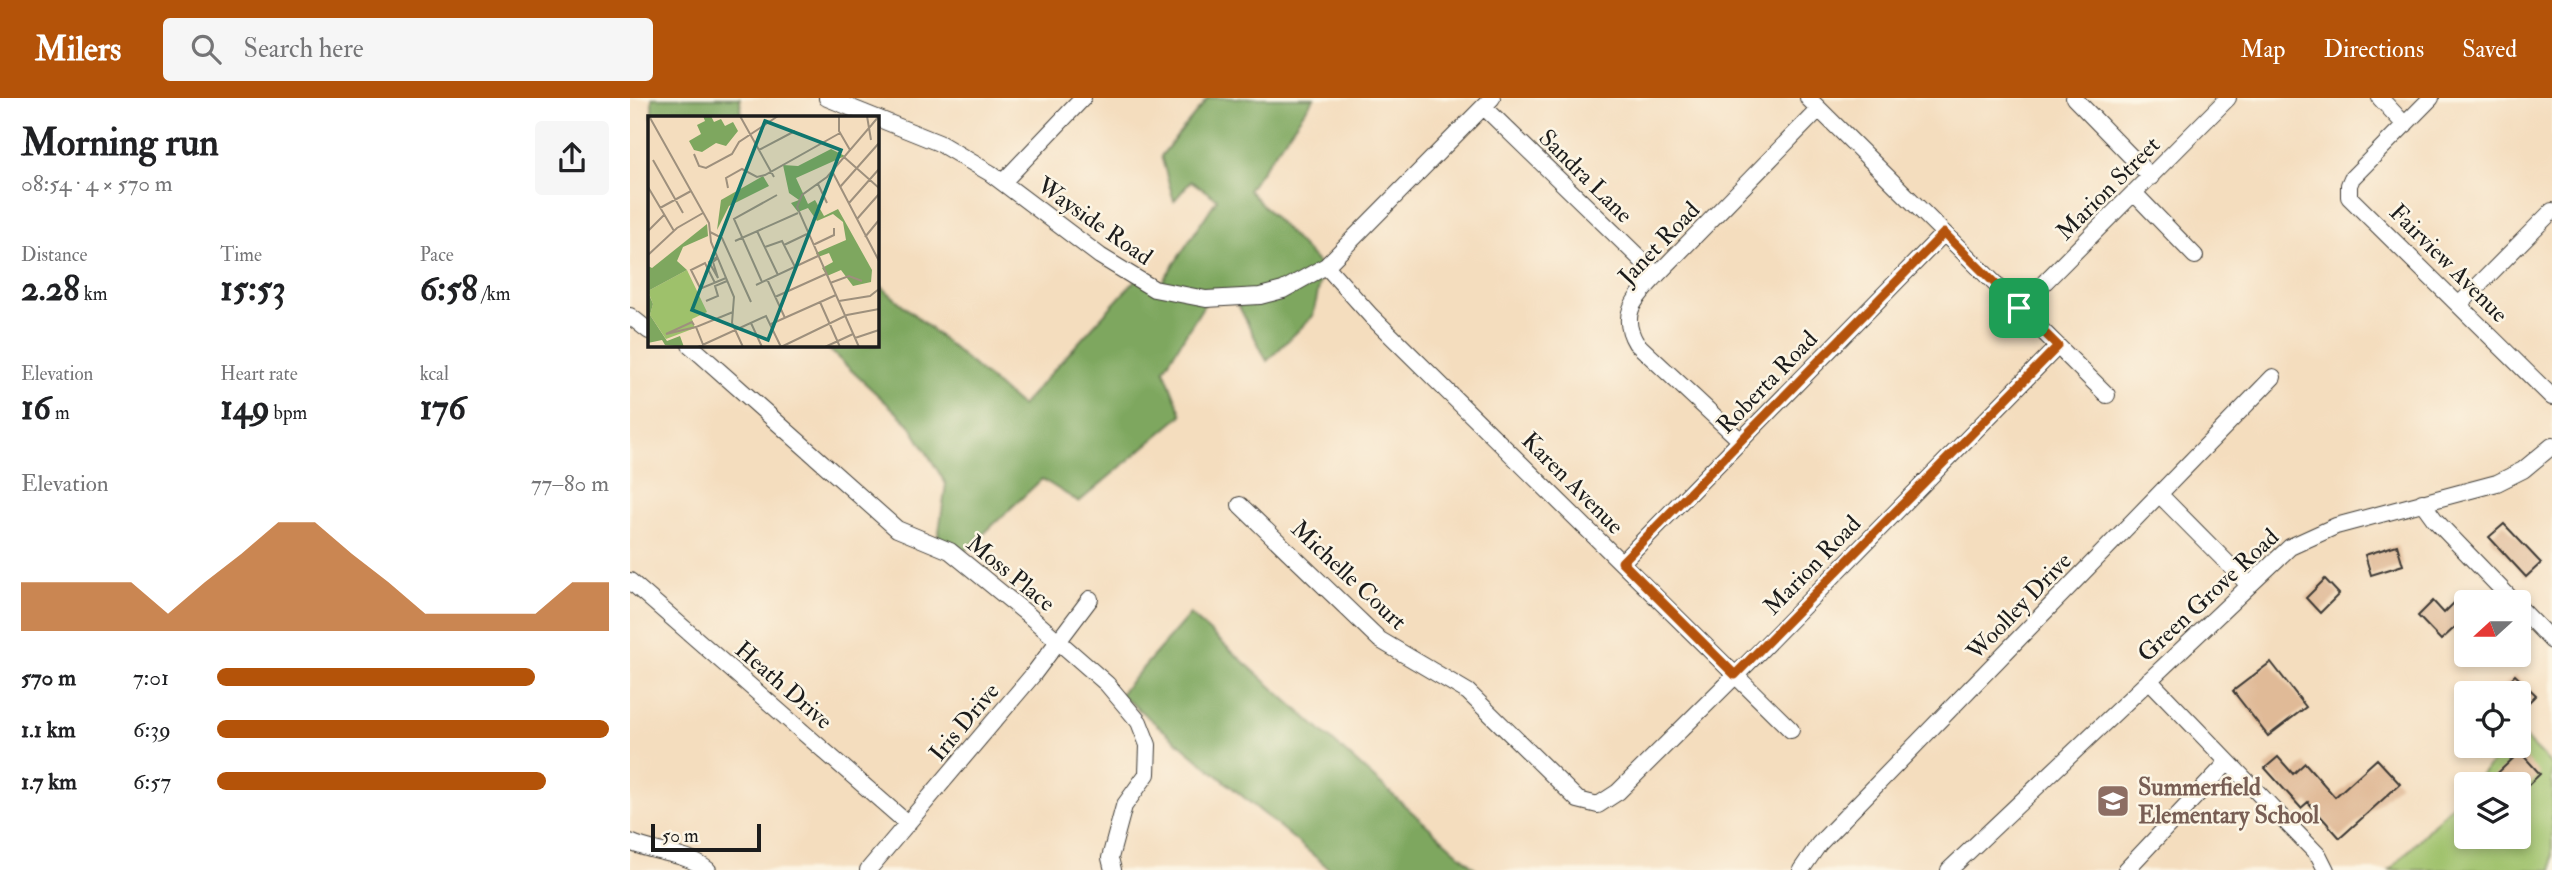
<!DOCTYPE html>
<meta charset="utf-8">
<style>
:root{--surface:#fff;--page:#f6f6f6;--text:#202124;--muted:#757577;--accent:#b45309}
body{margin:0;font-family:"IM FELL Double Pica",serif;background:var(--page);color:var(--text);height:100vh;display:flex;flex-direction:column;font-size:26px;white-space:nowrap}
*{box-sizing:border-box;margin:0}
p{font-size:23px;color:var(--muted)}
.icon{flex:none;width:38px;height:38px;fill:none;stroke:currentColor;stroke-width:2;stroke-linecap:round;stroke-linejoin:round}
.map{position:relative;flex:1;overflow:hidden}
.drawer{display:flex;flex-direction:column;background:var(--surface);width:630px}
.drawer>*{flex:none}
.needle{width:46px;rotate:249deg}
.fabs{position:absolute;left:1824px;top:492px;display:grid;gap:14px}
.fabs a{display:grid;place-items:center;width:77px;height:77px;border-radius:7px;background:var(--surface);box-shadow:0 4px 10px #0003;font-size:35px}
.scale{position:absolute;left:21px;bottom:18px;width:110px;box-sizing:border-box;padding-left:7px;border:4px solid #1c1c1c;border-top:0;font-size:19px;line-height:24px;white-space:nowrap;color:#1c1c1c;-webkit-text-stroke:5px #fcf5e5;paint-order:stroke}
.pin{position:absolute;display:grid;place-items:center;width:60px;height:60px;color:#fff;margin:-30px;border-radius:14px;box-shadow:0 4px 10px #0006}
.round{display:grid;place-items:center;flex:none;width:74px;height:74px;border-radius:7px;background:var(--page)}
.overview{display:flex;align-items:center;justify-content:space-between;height:119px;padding:0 21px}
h1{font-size:38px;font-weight:700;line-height:52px}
.metrics{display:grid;grid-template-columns:repeat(3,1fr);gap:10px;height:119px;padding:7px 21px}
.metrics div{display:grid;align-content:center}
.metrics b{font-size:35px;font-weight:700}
.metrics small{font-size:19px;font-weight:400}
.metrics p{font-size:19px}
.chart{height:196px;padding:14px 21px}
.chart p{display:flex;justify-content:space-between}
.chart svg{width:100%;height:126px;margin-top:7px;fill:var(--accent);opacity:.7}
ul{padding:0 21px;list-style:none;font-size:23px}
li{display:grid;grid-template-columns:112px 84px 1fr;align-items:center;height:52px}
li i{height:18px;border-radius:9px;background:var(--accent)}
header{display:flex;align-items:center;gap:42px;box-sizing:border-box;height:98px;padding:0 35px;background:var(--accent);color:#fff}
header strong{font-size:33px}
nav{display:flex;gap:38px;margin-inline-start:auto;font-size:24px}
.search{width:490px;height:63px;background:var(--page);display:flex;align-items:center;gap:18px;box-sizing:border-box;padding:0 24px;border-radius:7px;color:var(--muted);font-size:26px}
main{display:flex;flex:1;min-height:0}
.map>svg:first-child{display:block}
.green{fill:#9ec16b;stroke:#5d6e44;stroke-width:2}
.forest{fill:#7ea75f;stroke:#4d623e;stroke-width:2}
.building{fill:#e0ba97}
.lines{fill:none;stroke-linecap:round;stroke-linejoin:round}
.minor-casing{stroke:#3c3934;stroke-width:18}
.minor{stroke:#fff;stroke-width:16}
.route-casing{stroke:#fff;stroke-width:14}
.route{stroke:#b45309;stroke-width:9}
.labels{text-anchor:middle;stroke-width:5;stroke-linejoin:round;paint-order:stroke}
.street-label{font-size:24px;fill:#1c1c1c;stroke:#fcf5e5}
.education-label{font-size:24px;font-weight:bold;fill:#785e54;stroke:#fcf5e5;text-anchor:start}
.inset-road{fill:none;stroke:#9e907d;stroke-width:2}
.view{fill:#0f766e;fill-opacity:0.15;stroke:#0f766e;stroke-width:3.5}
.inset-edge{fill:none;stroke:#1c1c1c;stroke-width:3.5}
</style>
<header>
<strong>Milers</strong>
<div class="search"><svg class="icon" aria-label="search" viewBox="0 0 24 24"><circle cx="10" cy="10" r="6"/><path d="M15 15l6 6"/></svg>Search here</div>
<nav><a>Map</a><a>Directions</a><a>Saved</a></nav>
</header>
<main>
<section class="drawer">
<div class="overview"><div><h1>Morning run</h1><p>08:54 · 4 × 570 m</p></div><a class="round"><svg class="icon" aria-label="share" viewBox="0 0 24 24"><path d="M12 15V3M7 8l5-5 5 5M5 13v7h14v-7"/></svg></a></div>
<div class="metrics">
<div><p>Distance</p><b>2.28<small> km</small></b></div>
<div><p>Time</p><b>15:53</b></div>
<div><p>Pace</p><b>6:58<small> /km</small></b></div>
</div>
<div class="metrics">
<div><p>Elevation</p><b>16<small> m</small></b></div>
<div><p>Heart rate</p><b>149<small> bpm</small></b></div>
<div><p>kcal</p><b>176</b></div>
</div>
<div class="chart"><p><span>Elevation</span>77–80 m</p>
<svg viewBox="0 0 160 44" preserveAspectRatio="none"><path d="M0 44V27L10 27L20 27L30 27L40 38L50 27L60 17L70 6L80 6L90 17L100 27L110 38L120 38L130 38L140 38L150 27L160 27V44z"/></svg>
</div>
<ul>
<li><b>570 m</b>7:01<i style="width:81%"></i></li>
<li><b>1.1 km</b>6:39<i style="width:100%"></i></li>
<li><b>1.7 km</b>6:57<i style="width:84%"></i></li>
</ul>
</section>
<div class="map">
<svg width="1922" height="772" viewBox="0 0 1922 772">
<rect width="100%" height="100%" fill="#fcf5e5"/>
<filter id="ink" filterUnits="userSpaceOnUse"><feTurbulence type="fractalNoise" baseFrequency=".0143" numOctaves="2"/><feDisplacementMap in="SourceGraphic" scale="14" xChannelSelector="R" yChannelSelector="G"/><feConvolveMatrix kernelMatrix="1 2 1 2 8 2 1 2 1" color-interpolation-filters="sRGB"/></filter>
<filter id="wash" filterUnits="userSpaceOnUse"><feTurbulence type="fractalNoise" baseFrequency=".00686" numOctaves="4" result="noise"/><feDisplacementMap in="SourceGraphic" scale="28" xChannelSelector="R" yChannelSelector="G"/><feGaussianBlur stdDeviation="1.57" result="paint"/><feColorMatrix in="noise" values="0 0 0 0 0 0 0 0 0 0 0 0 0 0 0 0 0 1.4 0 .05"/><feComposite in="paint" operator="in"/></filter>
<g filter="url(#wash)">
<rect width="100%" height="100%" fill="#f4ddbe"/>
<path class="green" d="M1890 635 1922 667V772H1760L1836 692V738H1888V686H1842L1878 648H1888Z"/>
<path class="forest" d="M22 0H110L111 19H22Z
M578 0H684L618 92 693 170 683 218 637 263 604 199H579L534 271 552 317 449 404 412 381 329 459 307 447 316 386 279 326 194 247H247V185L391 308 507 180 530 187 587 101 561 83 544 103 531 58Z
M560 516 847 772H701L490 596Z"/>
<g id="blocks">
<path class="building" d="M1874 426 1911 465 1896 479 1859 439Z
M1767 447 1773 467 1741 477 1735 457Z
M1695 481 1709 496 1690 515 1676 500Z
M1803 503 1814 515 1826 503 1836 513V519L1811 542 1788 518Z
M1641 564 1676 609 1638 638 1603 593Z
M1885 577 1906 597 1888 615V595H1867Z
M1890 654 1910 676 1888 697V686H1856Z
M1648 659 1663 676 1675 665 1705 699 1747 661 1770 686 1710 740 1678 704 1671 710 1635 670Z"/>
</g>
</g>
<g filter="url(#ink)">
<use href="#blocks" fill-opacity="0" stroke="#3c3934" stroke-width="2"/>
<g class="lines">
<defs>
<path id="minor" d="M197 0 309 45 360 75 470 158 524 191 576 201 630 198 653 192 696 168 862 0
M1178 0 1477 297
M1444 0 1521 79
M1750 0 1775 27
M1801 0 1722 80 1719 87V99L1922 299
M854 9 1027 177
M373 84 453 0
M1505 96 1565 158
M696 168 741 218 1161 632
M1829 207 1922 113
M1389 210 1598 0
M0 218 19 233
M60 247 267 431 320 453 396 515 477 586 509 624 518 647 517 676 494 708 480 760 483 772
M1111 343 1006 245C988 215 1007 199 1027 177L1189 11
M1530 397 1619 487
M1792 404 1805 422 1884 504
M610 407 750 542 838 594 948 702 968 707 988 694 1128 555 1428 248
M992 464 1314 135
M0 483 278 726
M1888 508 1922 543
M1519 582 1689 758 1696 772
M0 744C26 756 55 754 78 772
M238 772 402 578 460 501
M1171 772 1189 746 1643 279
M1319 772 1660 449 1706 428 1867 385 1893 372 1922 348
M1496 772 1598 664"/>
</defs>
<use href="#minor" class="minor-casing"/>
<use href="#minor" class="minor"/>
</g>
</g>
<g class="lines" filter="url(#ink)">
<defs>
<path id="route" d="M1314 135 1428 248 1105 577 992 464Z"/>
</defs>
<use href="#route" class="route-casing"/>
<use href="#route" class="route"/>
</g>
<defs>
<symbol id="school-square" viewBox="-11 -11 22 22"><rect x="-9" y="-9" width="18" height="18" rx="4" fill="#8d6e63" stroke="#fcf5e5"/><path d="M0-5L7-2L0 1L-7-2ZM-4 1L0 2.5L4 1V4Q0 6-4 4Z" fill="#fff"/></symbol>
</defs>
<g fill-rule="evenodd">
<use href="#school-square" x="1464" y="684" width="38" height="38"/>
</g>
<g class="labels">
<g class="street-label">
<text transform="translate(956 78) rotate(45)" y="8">Sandra Lane</text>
<text transform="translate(1478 90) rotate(-45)" y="8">Marion Street</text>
<text transform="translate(465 123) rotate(35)" y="8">Wayside Road</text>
<text transform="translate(1029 145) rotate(-46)" y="8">Janet Road</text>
<text transform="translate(1819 165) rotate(45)" y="8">Fairview Avenue</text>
<text transform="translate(1137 284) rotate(-46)" y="8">Roberta Road</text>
<text transform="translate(943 385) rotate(45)" y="8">Karen Avenue</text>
<text transform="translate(1182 467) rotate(-46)" y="8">Marion Road</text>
<text transform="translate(381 475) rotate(39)" y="8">Moss Place</text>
<text transform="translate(719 477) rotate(43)" y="8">Michelle Court</text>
<text transform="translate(1578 497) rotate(-43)" y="8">Green Grove Road</text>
<text transform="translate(1389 508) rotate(-46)" y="8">Woolley Drive</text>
<text transform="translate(154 587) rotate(41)" y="8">Heath Drive</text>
<text transform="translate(334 624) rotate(-50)" y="8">Iris Drive</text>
</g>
<g class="education-label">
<text x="1508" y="697">Summerfield<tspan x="1508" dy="28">Elementary School</tspan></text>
</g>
</g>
<g transform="translate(18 18)">
<rect width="231" height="231" fill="#f4ddbe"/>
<path d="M39 154 59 196 44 203 47 212 18 223 2 199 5 188 0 175Z" fill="#9ec16b"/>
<path d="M55 0H63L66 6 73 3 77 10 85 6 90 15 78 30 68 27 54 36 46 34 41 25 53 18 49 9 57 5ZM183 33 197 40 148 62 160 88 167 84 176 100 190 93 224 154 223 166 205 170 193 154 179 160 174 152 185 146 181 137 170 141 168 137 198 124 195 106 185 98 169 105 160 92 150 96 143 87 151 84 141 77 135 49 150 50ZM115 60 121 70 81 90 69 114 73 84ZM59 108 60 120 35 131 29 145 39 154 0 175V150L4 152ZM0 176 5 188 2 199 19 225 32 220 36 231 17 229 14 224 0 227Z" fill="#7ea75f"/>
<path class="inset-road" d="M1 0 61 107 63 126 86 181 84 207 95 231M92 0 126 61M191 0V15L202 34M223 24 221 12 231 0M111 34 147 15M46 38 51 50 58 52 84 38 91 26 130 0M196 41 231 72M5 44 35 97M184 55 231 145M170 68 179 87M0 71 26 115M192 71 231 27M80 72 78 62 94 53 109 61 117 59 192 17M201 87 231 53M12 92 43 75M209 103 231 78M0 115 16 99M109 115 130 159M62 116 74 122 103 186M217 121 231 104M87 125 150 97M136 129 159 118M165 129 186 119V112M117 131 134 125 147 151M0 139 29 112 55 97M69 141 61 146 70 162 65 146 70 142M119 163 137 202M114 166 86 103 129 79M67 167 57 147 43 154 52 172H54L78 162M182 167 201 160 214 165M108 169 170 140M127 181 178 158M58 185 70 180 67 170 79 165M191 185 222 180 231 173M172 186 192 231M103 207 114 231M123 208 188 179M46 209 44 206 18 218 48 211M207 222 231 214M50 231 118 200 133 231M56 231 48 211 85 196M133 231 199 199 231 193M177 231 205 218M211 231 149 91 154 79 179 61 221 12 219 0"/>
<path class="view" d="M117 5 193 34 120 224 44 194Z"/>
<rect width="231" height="231" class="inset-edge"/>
</g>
</svg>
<div class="fabs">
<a><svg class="needle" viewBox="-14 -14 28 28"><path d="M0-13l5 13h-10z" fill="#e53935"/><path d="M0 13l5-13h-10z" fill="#757577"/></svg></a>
<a><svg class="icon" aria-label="locate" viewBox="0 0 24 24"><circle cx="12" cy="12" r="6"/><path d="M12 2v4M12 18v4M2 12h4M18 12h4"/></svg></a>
<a><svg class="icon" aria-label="layers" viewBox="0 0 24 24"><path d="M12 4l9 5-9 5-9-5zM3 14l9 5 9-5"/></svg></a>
</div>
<div class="scale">50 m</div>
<div class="pin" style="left:1389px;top:210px;background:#1e9e55"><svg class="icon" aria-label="arrive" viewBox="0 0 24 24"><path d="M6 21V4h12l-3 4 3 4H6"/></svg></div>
</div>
</main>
